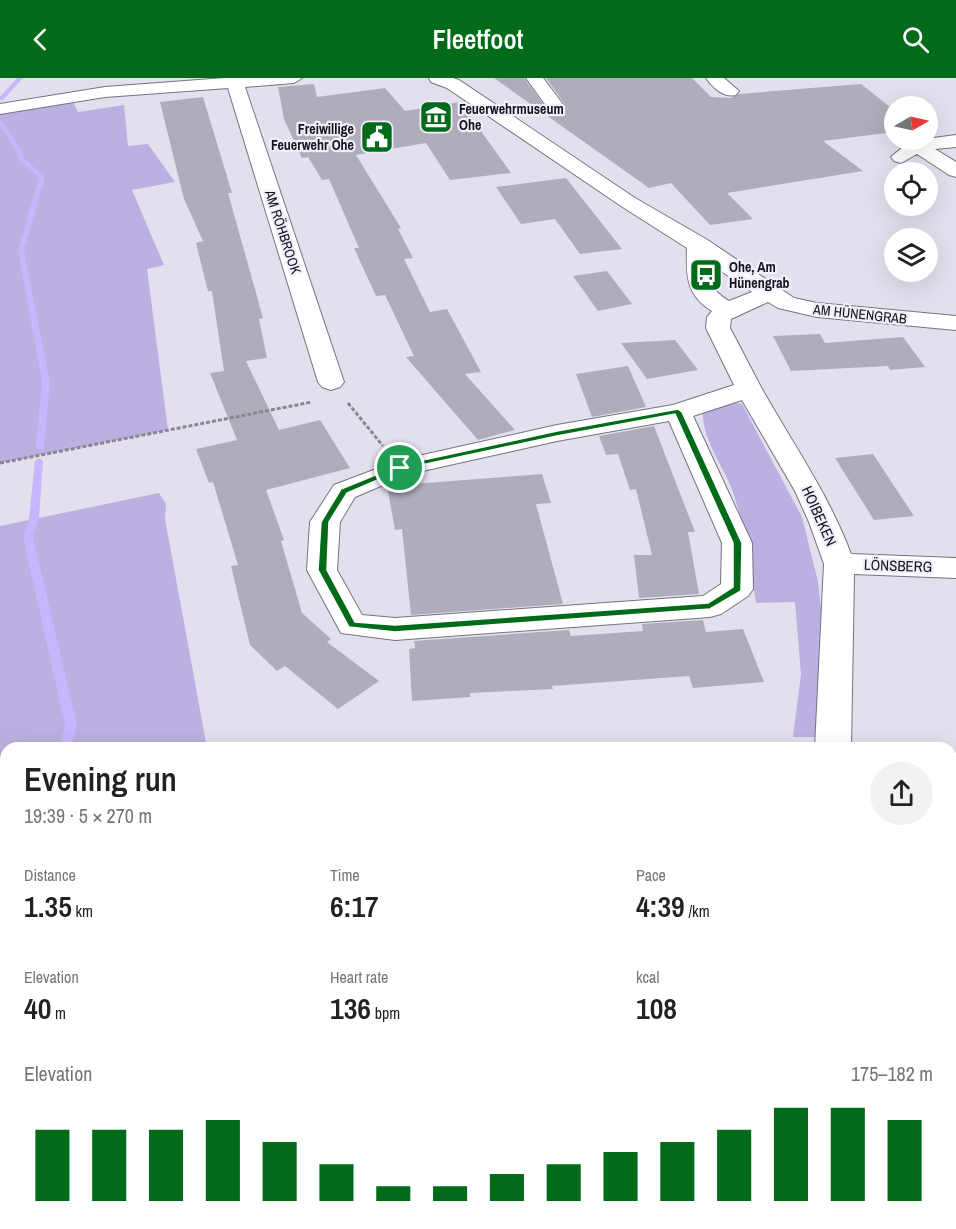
<!DOCTYPE html>
<meta charset="utf-8">
<style>
:root{--surface:#fff;--page:#f2f2f2;--text:#222;--muted:#767676;--accent:#016b19}
body{margin:0;font-family:"Archivo Narrow",sans-serif;background:var(--page);color:var(--text);height:100vh;display:flex;flex-direction:column;font-size:22px;white-space:nowrap}
*{box-sizing:border-box;margin:0}
p{font-size:20px;color:var(--muted)}
.icon{flex:none;width:33px;height:33px;fill:none;stroke:currentColor;stroke-width:2;stroke-linecap:round;stroke-linejoin:round}
.map{position:relative;flex:1;overflow:hidden}
.sheet{position:absolute;left:0px;top:664px;width:957px;height:488px;display:flex;flex-direction:column;background:var(--surface);border-radius:18px 18px 0 0;box-shadow:0 6px 24px #0002}
.sheet>*{flex:none}
.needle{width:39px;rotate:81deg}
.buttons{position:absolute;left:884px;top:18px;display:grid;gap:12px}
.buttons a{display:grid;place-items:center;width:54px;height:54px;border-radius:50%;background:var(--surface);box-shadow:0 6px 24px #0002;font-size:30px}
.pin{position:absolute;display:grid;place-items:center;width:51px;height:51px;color:#fff;margin:-26px;border:3px solid #fff;border-radius:50%;box-shadow:0 2px 6px #0007}
.round{display:grid;place-items:center;flex:none;width:63px;height:63px;border-radius:32px;background:var(--page)}
.head{display:flex;align-items:center;justify-content:space-between;height:102px;padding:0 24px}
h1{font-size:33px;font-weight:600;line-height:45px}
.stats{display:grid;grid-template-columns:repeat(3,1fr);gap:9px;height:102px;padding:6px 24px}
.stats div{display:grid;align-content:center}
.stats b{font-size:30px;font-weight:600}
.stats small{font-size:16px;font-weight:400}
.stats p{font-size:16px}
.chart{height:168px;padding:12px 24px}
.chart p{display:flex;justify-content:space-between}
.chart svg{width:100%;height:108px;margin-top:6px;stroke:var(--accent);stroke-width:6}
header{display:flex;justify-content:space-between;align-items:center;height:78px;padding:0 24px;background:var(--accent);color:#fff;font-size:27px;font-weight:600}
.map>svg:first-child{display:block}
.green{fill:#bbb0e1}
.lines{fill:none;stroke-linecap:round;stroke-linejoin:round}
.stream{fill:#c7b6fd;fill-rule:evenodd}
.building{fill:#b0adba}
.minor-casing{stroke:#75737f;stroke-width:2}
.path{stroke:#898690;stroke-width:3;stroke-dasharray:4 2;stroke-linecap:butt}
.minor{fill:#fff;fill-rule:evenodd}
.route{fill:#016b19;stroke:#fff;stroke-width:1.5;fill-rule:evenodd}
.labels{text-anchor:middle;stroke-width:4.5;stroke-linejoin:round;paint-order:stroke}
.far-poi-label{font-size:14px;font-weight:bold;fill:#151418;stroke:#f0eefb;text-anchor:start}
.far-street-label{font-size:14px;fill:#151418;stroke:#f0eefb}
.street-label{font-size:15px;fill:#151418;stroke:#f0eefb}
</style>
<header><svg class="icon" aria-label="back" viewBox="0 0 24 24"><path d="M15 5l-7 7 7 7"/></svg>Fleetfoot<svg class="icon" aria-label="search" viewBox="0 0 24 24"><circle cx="10" cy="10" r="6"/><path d="M15 15l6 6"/></svg></header>
<div class="map">
<svg width="956" height="1151" viewBox="0 0 956 1151">
<rect width="100%" height="100%" fill="#e3e0ee"/>
<path class="green" d="M71 19 78 34 124 27 128 68 148 66 175 104 132 112 164 187 147 191 168 352 0 385V31Z
M730 324 742 326 802 439 818 504 825 568 818 659H793L801 596 795 524 756 525C751 488 745 453 734 417 725 389 701 362 703 332Z
M159 415 166 426 165 441 207 670H6V704H0V448Z"/>
<g class="lines">
<path class="stream" d="M17 0H23L3 22H0V19Z
M0 42 2 43 22 73 25 81 45 99 24 173 50 303 44 369 40 372 36 369 42 303 18 173 39 99 19 82 16 73 0 48Z
M39 380 43 383 39 440 33 459 77 647 70 670H59L65 647 23 459 29 440 35 383Z
M6 909V942L5 944 0 946V913L1 911Z"/>
</g>
<path class="building" d="M494 0H524L547 31H559L564 25 546 0H692L711 19 731 20 739 16 861 6 894 32V54L823 63 863 93 727 115 753 141 710 147 671 105 649 110Z
M314 6 317 19 385 10 405 33 460 24 511 95 450 102 426 65 356 77 401 150 398 151 413 180 404 181 430 234 447 231 481 294 465 296 515 352 478 362 406 279 414 278 385 217 376 218 354 170H359L329 101 322 102 308 79 302 80 284 41 278 9Z
M203 19 232 115H228L263 240 259 241 267 280 246 283 279 352 320 342 350 390 266 412 284 462 281 463 302 535 331 561 327 564 379 603 338 631 285 588 277 593 250 567 231 488 238 487 213 404 209 405 196 371 237 362 210 295 224 293 212 213H208L196 165 203 163 184 121 160 24Z
M566 100 622 171 580 176 555 141 521 146 496 109Z
M607 193 632 226 598 233 573 198Z
M820 256 825 265 903 259 925 289 890 292 888 288 791 293 773 258Z
M675 262 698 292 647 301 621 265Z
M628 288 646 329 592 339 576 296Z
M654 348 695 454H688L699 516 639 520 634 477H652L636 411 630 412 618 376 606 377 599 358Z
M873 376 914 438 874 442 835 380Z
M542 396 551 425 536 426 563 526 411 537 402 451 395 452 387 408Z
M703 542 706 554 743 551 764 604 693 610 689 598 552 608 553 611 470 615V619L412 623 409 571 415 570 414 563 569 552 571 558 643 553 642 546Z"/>
<g class="lines">
<defs>
<path id="minor" d="M225 0H302L294 5 245 9 344 304 340 309 331 312 322 309 318 304 228 10 105 19 0 36V26L105 9Z
M429 0H453L459 2 635 120 706 161 794 220 817 225 956 238V252L817 239 778 230 768 224 731 241 730 250C741 270 751 291 762 311 793 366 829 417 851 476L956 480V500L854 496 851 670H815L824 486 809 444 795 413 742 322 693 338 752 465 753 511 748 518 721 536 710 539 395 562 341 555 307 492 310 444 334 407 400 382 557 347 673 327 734 307 706 250 707 239 712 233C686 217 686 197 687 170L621 128 447 10 431 4ZM709 185 752 214 729 223C712 213 708 203 709 185ZM669 343 722 465 721 506 703 518 395 540 362 537 337 492 340 444 355 419 409 396 557 363Z
M526 0H543L562 25 559 29H547Z
M706 0H724L739 13 736 17C724 20 713 10 706 0Z
M956 57V69L935 71 956 84V99L949 97 917 76 901 85 894 83 891 79 910 63Z
M757 1146H805V1151H755Z"/>
</defs>
<use href="#minor" class="minor-casing"/>
<path class="path" d="M348 325 383 368
M0 385 312 324"/>
<use href="#minor" class="minor"/>
</g>
<path class="route" d="M678 331 682 334 742 465 741 513 710 531 395 554 349 549 318 492 321 444 341 411 400 387 557 353ZM675 336 733 465V509L708 525 395 547 355 544 327 492 329 444 347 415 403 391 557 358Z"/>
<defs>
<symbol id="museum-square" viewBox="-11 -11 22 22"><rect x="-9" y="-9" width="18" height="18" rx="4" fill="#016b19" stroke="#f0eefb"/><path d="M0-6L6-3V-2H-6V-3ZM-5-1h2V3h-2ZM-1-1h2V3h-2ZM3-1h2V3H3ZM-6 4H6V6H-6Z" fill="#fff"/></symbol>
<symbol id="civic-square" viewBox="-11 -11 22 22"><rect x="-9" y="-9" width="18" height="18" rx="4" fill="#016b19" stroke="#f0eefb"/><path d="M-.6-6.5H3V-4.5H.6V-3L4-1V1h2V6H-6V1h2V-1L-.6-3ZM-1.2 2.5V6h2.4V2.5Z" fill="#fff"/></symbol>
<symbol id="bus-square" viewBox="-11 -11 22 22"><rect x="-9" y="-9" width="18" height="18" rx="4" fill="#016b19" stroke="#f0eefb"/><path d="M-5-6H5V4H4V6H2V4H-2V6H-4V4H-5ZM-3.5-4V0h7V-4ZM-3.5 1.2v1.5H-2V1.2ZM2 1.2v1.5H3.5V1.2Z" fill="#fff"/></symbol>
</defs>
<g fill-rule="evenodd">
<use href="#museum-square" x="417" y="20" width="38" height="38"/>
<use href="#civic-square" x="358" y="40" width="38" height="38"/>
<use href="#bus-square" x="687" y="178" width="38" height="38"/>
</g>
<g class="labels">
<g class="far-poi-label">
<text x="459" y="36">Feuerwehrmuseum<tspan x="459" dy="16">Ohe</tspan></text>
<text x="354" y="56" text-anchor="end">Freiwillige<tspan x="354" dy="16">Feuerwehr Ohe</tspan></text>
<text x="729" y="194">Ohe, Am<tspan x="729" dy="16">Hünengrab</tspan></text>
</g>
<g class="far-street-label">
<text transform="translate(283 154) rotate(72)" y="5">AM RÖHBROOK</text>
<text transform="translate(860 236) rotate(6)" y="5">AM HÜNENGRAB</text>
</g>
<g class="street-label">
<text transform="translate(819 438) rotate(66)" y="5">HOIBEKEN</text>
<text transform="translate(898 488) rotate(2)" y="5">LÖNSBERG</text>
</g>
</g>
</svg>
<div class="buttons">
<a><svg class="needle" viewBox="-14 -14 28 28"><path d="M0-13l5 13h-10z" fill="#e53935"/><path d="M0 13l5-13h-10z" fill="#767676"/></svg></a>
<a><svg class="icon" aria-label="locate" viewBox="0 0 24 24"><circle cx="12" cy="12" r="6"/><path d="M12 2v4M12 18v4M2 12h4M18 12h4"/></svg></a>
<a><svg class="icon" aria-label="layers" viewBox="0 0 24 24"><path d="M12 4l9 5-9 5-9-5zM3 14l9 5 9-5"/></svg></a>
</div>
<div class="pin" style="left:400px;top:390px;background:#1e9e55"><svg class="icon" aria-label="arrive" viewBox="0 0 24 24"><path d="M6 21V4h12l-3 4 3 4H6"/></svg></div>
<section class="sheet">
<div class="head"><div><h1>Evening run</h1><p>19:39 · 5 × 270 m</p></div><a class="round"><svg class="icon" aria-label="share" viewBox="0 0 24 24"><path d="M12 15V3M7 8l5-5 5 5M5 13v7h14v-7"/></svg></a></div>
<div class="stats">
<div><p>Distance</p><b>1.35<small> km</small></b></div>
<div><p>Time</p><b>6:17</b></div>
<div><p>Pace</p><b>4:39<small> /km</small></b></div>
</div>
<div class="stats">
<div><p>Elevation</p><b>40<small> m</small></b></div>
<div><p>Heart rate</p><b>136<small> bpm</small></b></div>
<div><p>kcal</p><b>108</b></div>
</div>
<div class="chart"><p><span>Elevation</span>175–182 m</p>
<svg viewBox="0 0 160 44" preserveAspectRatio="none"><path d="M5 44V15M15 44V15M25 44V15M35 44V11M45 44V20M55 44V29M65 44V38M75 44V38M85 44V33M95 44V29M105 44V24M115 44V20M125 44V15M135 44V6M145 44V6M155 44V11"/></svg>
</div>
</section>
</div>
